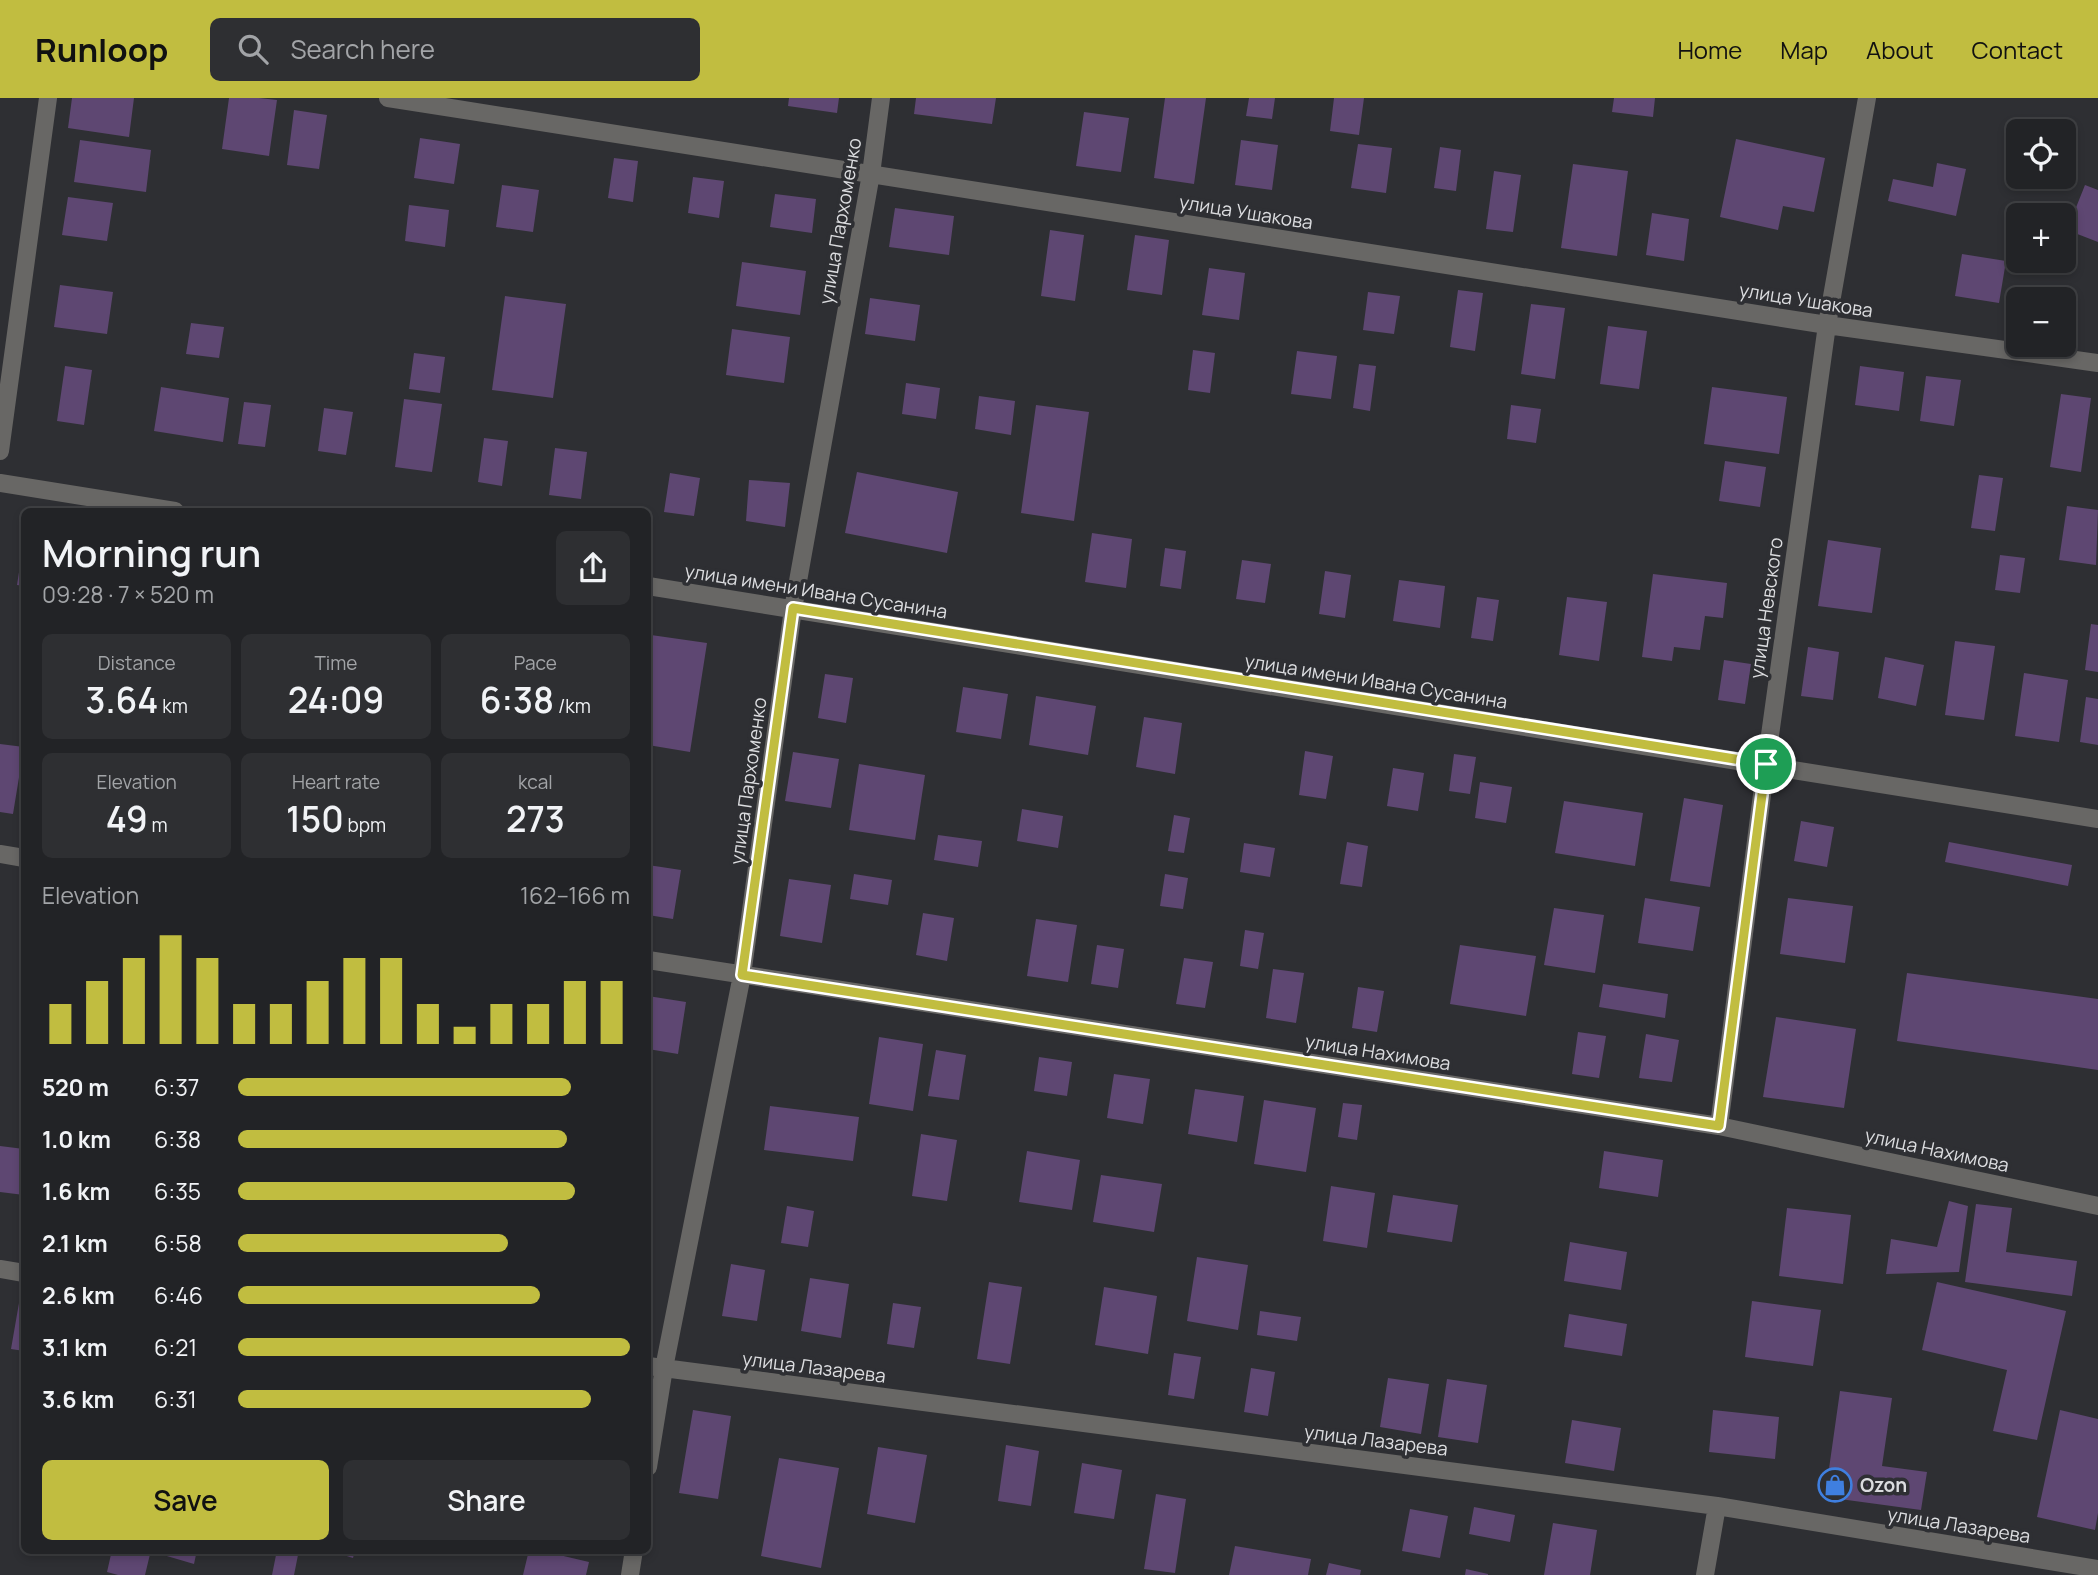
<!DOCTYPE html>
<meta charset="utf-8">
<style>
:root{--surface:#222326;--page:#2e2f32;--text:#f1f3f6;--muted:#a2a4a7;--line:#3f4043;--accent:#c1bd40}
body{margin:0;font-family:Manrope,sans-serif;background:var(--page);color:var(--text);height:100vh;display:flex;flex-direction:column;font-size:26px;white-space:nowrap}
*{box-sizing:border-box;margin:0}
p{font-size:23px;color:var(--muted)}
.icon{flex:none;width:38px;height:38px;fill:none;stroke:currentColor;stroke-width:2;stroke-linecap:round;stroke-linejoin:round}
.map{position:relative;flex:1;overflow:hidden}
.drawer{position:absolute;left:21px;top:410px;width:630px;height:1046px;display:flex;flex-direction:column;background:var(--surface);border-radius:10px;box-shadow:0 4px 10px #0003,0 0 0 2px var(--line)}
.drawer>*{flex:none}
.controls{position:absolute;left:2006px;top:21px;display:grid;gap:14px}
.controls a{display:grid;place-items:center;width:70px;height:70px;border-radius:10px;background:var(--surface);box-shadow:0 4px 10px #0003,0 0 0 2px var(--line);font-size:35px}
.pin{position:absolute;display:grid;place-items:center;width:60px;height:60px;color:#fff;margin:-30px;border:4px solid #fff;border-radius:50%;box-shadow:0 2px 7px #0007}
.round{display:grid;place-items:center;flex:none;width:74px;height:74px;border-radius:10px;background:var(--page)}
.overview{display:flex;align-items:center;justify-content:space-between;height:119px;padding:0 21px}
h1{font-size:38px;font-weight:600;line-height:52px}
.stats{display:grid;grid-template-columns:repeat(3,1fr);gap:10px;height:119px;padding:7px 21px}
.stats div{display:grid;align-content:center;border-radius:10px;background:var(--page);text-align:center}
.stats b{font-size:35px;font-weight:600}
.stats small{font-size:19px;font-weight:400}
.stats p{font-size:19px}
.chart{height:196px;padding:14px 21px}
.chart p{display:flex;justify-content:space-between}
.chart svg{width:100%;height:126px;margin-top:7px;stroke:var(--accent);stroke-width:6}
.action{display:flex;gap:14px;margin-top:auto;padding:14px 21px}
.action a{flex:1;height:80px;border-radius:10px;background:var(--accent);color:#111;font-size:28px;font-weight:600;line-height:80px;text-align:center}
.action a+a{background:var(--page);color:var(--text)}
ul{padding:0 21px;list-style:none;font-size:23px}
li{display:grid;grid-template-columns:112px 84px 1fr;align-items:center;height:52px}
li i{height:18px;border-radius:9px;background:var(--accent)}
header{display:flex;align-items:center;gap:42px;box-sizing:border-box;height:98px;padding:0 35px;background:var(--accent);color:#111}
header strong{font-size:33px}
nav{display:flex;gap:38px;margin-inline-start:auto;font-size:24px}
.search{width:490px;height:63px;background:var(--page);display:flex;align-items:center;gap:18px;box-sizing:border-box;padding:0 24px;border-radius:10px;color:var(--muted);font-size:26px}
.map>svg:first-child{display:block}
.building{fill:#5e4772}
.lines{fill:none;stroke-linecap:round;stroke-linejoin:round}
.minor{stroke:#686765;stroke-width:18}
.route-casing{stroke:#fff;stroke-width:14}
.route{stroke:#c1bd40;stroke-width:9}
.labels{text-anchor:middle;stroke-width:7;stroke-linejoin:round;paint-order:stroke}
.street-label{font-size:19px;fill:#dbdcdf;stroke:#2e2f33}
.poi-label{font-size:19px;font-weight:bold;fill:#dbdcdf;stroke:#2e2f33;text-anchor:start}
</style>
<header>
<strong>Runloop</strong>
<div class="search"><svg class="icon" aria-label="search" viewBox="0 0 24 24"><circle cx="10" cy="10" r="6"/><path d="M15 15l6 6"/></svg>Search here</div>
<nav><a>Home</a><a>Map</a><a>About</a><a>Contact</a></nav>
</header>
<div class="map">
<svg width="2098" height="1477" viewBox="0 0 2098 1477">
<rect width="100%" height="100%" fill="#2e2f33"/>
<path class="building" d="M72 0H134L129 39 68 30Z
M229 0H259L277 2 269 58 222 51Z
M789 0H839L837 15 788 8Z
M916 0H996L992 26 914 16Z
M1165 0H1206L1194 86 1154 80Z
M1249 0H1275L1272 21 1246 18Z
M1334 0H1364L1359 37 1330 33Z
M1614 0H1655L1653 19 1612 14Z
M294 12 327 17 319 71 287 67Z
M1084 14 1129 20 1121 74 1076 68Z
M420 40 460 46 454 86 414 80Z
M1736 41 1825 60 1814 114 1783 108 1778 132 1720 119Z
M80 42 151 52 146 94 74 84Z
M1241 42 1278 47 1272 92 1235 87Z
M1358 46 1392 50 1386 95 1351 90Z
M1440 49 1461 52 1456 93 1434 90Z
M614 60 638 63 633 104 608 100Z
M1937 65 1966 71 1956 118 1888 103 1893 81 1933 89Z
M1573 66 1628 73 1617 158 1561 150Z
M1494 73 1521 77 1513 134 1486 131Z
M693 79 724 83 719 120 688 115Z
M502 87 539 92 533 134 496 129Z
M2085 87 2098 92V144L2067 132Z
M775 96 816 101 812 135 770 129Z
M68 99 113 105 107 143 62 137Z
M409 107 449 112 445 149 405 143Z
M895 110 954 118 949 157 889 149Z
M1652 115 1689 121 1684 163 1646 157Z
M2018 120V151L2007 147Z
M1050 132 1084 137 1075 203 1041 198Z
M1135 137 1169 142 1162 197 1127 192Z
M1962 156 2006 163 1999 205 1955 198Z
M742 164 806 173 800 217 736 208Z
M1209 170 1245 175 1239 222 1202 217Z
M60 187 113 194 107 236 54 229Z
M1458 192 1483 195 1475 253 1450 249Z
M1368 194 1400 198 1394 236 1363 232Z
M505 198 566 206 553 300 492 292Z
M870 200 920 207 915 243 865 236Z
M1531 206 1565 210 1555 281 1521 276Z
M191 225 224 229 219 260 186 256Z
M1608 228 1647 233 1639 291 1600 286Z
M732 231 790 239 784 285 726 277Z
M1193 252 1215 255 1210 295 1188 292Z
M1297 253 1337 258 1331 301 1291 296Z
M414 255 445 259 440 295 409 291Z
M1359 266 1376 268 1370 313 1353 310Z
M65 268 92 272 84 327 57 323Z
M1860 268 1904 274 1899 313 1855 307Z
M1926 278 1961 282 1954 328 1920 323Z
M906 285 940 290 936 321 902 316Z
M161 289 229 300 223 344 154 333Z
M1712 289 1787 299 1779 356 1704 346Z
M2061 296 2091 300 2081 374 2050 369Z
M979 298 1015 303 1011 337 975 331Z
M404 301 442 306 432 374 395 369Z
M244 304 271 307 265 349 238 346Z
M1036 307 1089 314 1074 423 1021 415Z
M1511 307 1541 311 1536 345 1507 341Z
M324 310 353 314 346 357 318 353Z
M484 340 508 343 502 388 478 384Z
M555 350 587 354 581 401 549 397Z
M1725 363 1766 369 1760 409 1719 403Z
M857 374 958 394 947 455 845 435Z
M670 375 700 380 694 418 664 414Z
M1979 377 2003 380 1995 433 1971 430Z
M749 382 790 385 785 429 746 423Z
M2067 408 2098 412 2096 467 2059 462Z
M1092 435 1132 441 1126 490 1085 484Z
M1828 442 1881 450 1872 515 1818 508Z
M23 448 24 449V488L17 487Z
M1165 450 1186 453 1181 491 1160 488Z
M2000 457 2025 460 2020 495 1995 492Z
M1242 462 1271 466 1265 505 1236 501Z
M1325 473 1351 477 1345 520 1319 516Z
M1653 476 1727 485 1723 520 1705 518 1700 552 1674 549 1672 563 1642 559Z
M1399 482 1445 488 1440 530 1393 523Z
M1477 499 1499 502 1493 543 1471 540Z
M1567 499 1607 504 1599 563 1559 557Z
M2091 526 2098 527V574L2085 572Z
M651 537 707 545 690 654 648 647V562Z
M1955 543 1995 548 1984 622 1945 617Z
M1808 549 1839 554 1833 602 1801 598Z
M1885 559 1924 567 1916 608 1878 600Z
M1724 562 1751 566 1745 606 1718 602Z
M2024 575 2068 582 2059 644 2015 638Z
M825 576 853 580 846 625 818 620Z
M963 589 1008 596 1001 641 956 634Z
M1036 598 1096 608 1088 657 1029 647Z
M2086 599 2098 601V647L2080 644Z
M1144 619 1182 625 1175 676 1136 669Z
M0 646 24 649 13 716 0 714Z
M1305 653 1333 658 1326 701 1299 697Z
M793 654 839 661 831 710 785 703Z
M1454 656 1476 659 1470 696 1449 693Z
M859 666 925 677 915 742 849 732Z
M1393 670 1424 675 1418 713 1387 708Z
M1480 684 1512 689 1506 725 1475 720Z
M1684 700 1723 707 1710 789 1670 783Z
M1564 703 1643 715 1635 768 1555 755Z
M1022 711 1063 718 1058 750 1017 743Z
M1174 717 1190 720 1184 755 1168 753Z
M1801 723 1834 729 1827 769 1794 763Z
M938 737 982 743 978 769 934 762Z
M1347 744 1368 748 1362 789 1340 786Z
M1949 744 2072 767 2068 788 1945 764Z
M1244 745 1275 750 1270 779 1240 774Z
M648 767 681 772 673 821 648 817Z
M854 776 892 782 888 807 850 801Z
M1165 776 1188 780 1183 811 1160 808Z
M789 781 831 787 822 845 780 838Z
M1645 800 1700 809 1693 853 1638 845Z
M1788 800 1853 808 1845 865 1780 856Z
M1554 810 1604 817 1595 875 1544 867Z
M923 815 954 820 947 863 916 857Z
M1036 821 1077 827 1068 884 1027 878Z
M1245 832 1264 835 1258 871 1240 868Z
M1097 847 1124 851 1118 890 1091 886Z
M1460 847 1536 858 1526 918 1450 906Z
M1184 860 1213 864 1205 910 1176 906Z
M1273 871 1304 875 1296 925 1266 920Z
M1907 875 2098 901V972L1897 943Z
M1603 886 1668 896 1665 920 1599 909Z
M1358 889 1384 893 1377 934 1352 930Z
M648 898 686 904 678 956 648 951Z
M1776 919 1856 931 1844 1010 1763 999Z
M1578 934 1606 938 1599 980 1572 976Z
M1646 936 1679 942 1672 984 1639 980Z
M879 939 923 946 913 1013 869 1006Z
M936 952 966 957 959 1002 928 998Z
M1039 959 1072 964 1067 998 1034 993Z
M1114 976 1150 981 1143 1026 1107 1020Z
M1195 991 1244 998 1237 1044 1188 1036Z
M1264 1002 1316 1010 1306 1074 1254 1066Z
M1343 1005 1362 1007 1357 1042 1338 1039Z
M770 1008 859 1019 853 1063 764 1052Z
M921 1036 957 1042 947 1103 912 1098Z
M0 1048 24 1051V1097L0 1094Z
M1027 1053 1080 1062 1072 1112 1019 1104Z
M1604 1053 1663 1062 1658 1099 1599 1090Z
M1101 1077 1162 1086 1154 1134 1093 1124Z
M1331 1088 1375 1095 1367 1150 1323 1143Z
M1393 1097 1458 1107 1452 1144 1387 1134Z
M1949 1103 1968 1108 1959 1174 1886 1176 1891 1141 1937 1149Z
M1976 1106 2012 1110 2006 1154 2077 1163 2072 1198 1965 1184Z
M787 1108 814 1113 808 1149 781 1145Z
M1787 1110 1851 1117 1843 1186 1779 1178Z
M1570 1144 1627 1154 1621 1192 1564 1183Z
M1197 1159 1248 1167 1238 1232 1187 1223Z
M731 1166 765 1172 757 1223 722 1218Z
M810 1180 849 1186 841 1240 801 1233Z
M989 1184 1022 1189 1010 1266 977 1261Z
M1937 1184 2066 1213 2037 1342 1993 1333 2007 1272 1922 1252Z
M1104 1189 1157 1198 1148 1256 1095 1247Z
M1752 1203 1821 1212 1813 1268 1745 1259Z
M19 1205 24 1206V1253L11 1251Z
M893 1205 921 1209 914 1250 887 1246Z
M1260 1213 1301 1219 1297 1243 1257 1237Z
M1569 1216 1627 1226 1622 1258 1564 1249Z
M1174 1255 1201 1259 1194 1301 1168 1297Z
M1251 1270 1275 1274 1268 1318 1244 1314Z
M1388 1280 1429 1286 1421 1336 1380 1329Z
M1447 1281 1487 1287 1478 1345 1438 1339Z
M1840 1293 1892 1300 1882 1368 1927 1374 1921 1412 1825 1399Z
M693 1312 731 1318 718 1401 679 1395Z
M1713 1312 1779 1319 1775 1361 1709 1354Z
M2060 1312 2098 1321V1415L2095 1432 2037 1419Z
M1572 1322 1621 1330 1614 1373 1565 1365Z
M1006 1347 1039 1353 1031 1408 998 1403Z
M878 1349 927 1357 915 1425 867 1416Z
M779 1360 839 1370 821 1470 761 1458Z
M1082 1365 1122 1372 1114 1421 1074 1415Z
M1156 1396 1186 1401 1175 1475 1144 1471Z
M1474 1409 1515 1417 1510 1444 1469 1436Z
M1410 1411 1448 1418 1440 1460 1402 1453Z
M1553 1425 1597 1432 1590 1477H1544Z
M1235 1448 1311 1461 1308 1477H1229Z
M112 1452H151L145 1477H118L107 1474Z
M161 1452H197L194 1466 160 1456Z
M277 1452H299L294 1477H272Z
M328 1452H355L353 1460Z
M529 1452H538L589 1464 586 1477H523Z
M1329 1465 1361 1472 1360 1477H1326Z
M1466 1471 1488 1476V1477H1465Z"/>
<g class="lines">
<path class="minor" d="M388 0 1827 227 2098 265
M0 353 48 0
M0 385 175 413
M648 488 2098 721
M0 756 24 760
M648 862 1719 1028 2098 1108
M1719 1028 1766 666 1827 227 1867 0
M0 1171 24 1175
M648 1268 1717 1408 2098 1471
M648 1369 664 1270 742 877 793 511 871 76 881 0
M630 1477 634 1452
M1705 1477 1717 1408"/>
</g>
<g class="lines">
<defs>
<path id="route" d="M793 510 1766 666 1719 1028 742 877Z"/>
</defs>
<use href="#route" class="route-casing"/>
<use href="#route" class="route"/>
</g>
<defs>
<symbol id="shop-ring" viewBox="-11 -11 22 22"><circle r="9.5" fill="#2e2f33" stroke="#3f7fe0" stroke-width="1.5"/><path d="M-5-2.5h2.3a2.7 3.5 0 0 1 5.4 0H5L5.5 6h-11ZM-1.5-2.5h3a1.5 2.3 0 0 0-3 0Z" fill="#3f7fe0"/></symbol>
</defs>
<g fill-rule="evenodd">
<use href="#shop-ring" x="1816" y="1368" width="38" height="38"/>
</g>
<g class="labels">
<g class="street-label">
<text transform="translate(1246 114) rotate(9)" y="7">улица Ушакова</text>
<text transform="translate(840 123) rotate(-80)" y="7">улица Пархоменко</text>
<text transform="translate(1806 202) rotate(9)" y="7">улица Ушакова</text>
<text transform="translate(816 493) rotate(9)" y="7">улица имени Ивана Сусанина</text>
<text transform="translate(1766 510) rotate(-82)" y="7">улица Невского</text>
<text transform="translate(1376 583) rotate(9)" y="7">улица имени Ивана Сусанина</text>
<text transform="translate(748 683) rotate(-82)" y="7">улица Пархоменко</text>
<text transform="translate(1378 954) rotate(9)" y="7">улица Нахимова</text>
<text transform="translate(1937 1052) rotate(12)" y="7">улица Нахимова</text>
<text transform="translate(814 1269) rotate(7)" y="7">улица Лазарева</text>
<text transform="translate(1376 1342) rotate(7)" y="7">улица Лазарева</text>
<text transform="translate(1959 1427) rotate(9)" y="7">улица Лазарева</text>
</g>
<g class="poi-label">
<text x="1860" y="1394">Ozon</text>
</g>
</g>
</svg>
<div class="controls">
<a><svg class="icon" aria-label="locate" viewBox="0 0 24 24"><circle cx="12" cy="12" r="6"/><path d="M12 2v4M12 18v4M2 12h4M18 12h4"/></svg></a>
<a>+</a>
<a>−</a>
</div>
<div class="pin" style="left:1766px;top:666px;background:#1e9e55"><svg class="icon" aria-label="arrive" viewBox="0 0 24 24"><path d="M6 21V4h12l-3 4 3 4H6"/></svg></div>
<section class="drawer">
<div class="overview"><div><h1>Morning run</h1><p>09:28 · 7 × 520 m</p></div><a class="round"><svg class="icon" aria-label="share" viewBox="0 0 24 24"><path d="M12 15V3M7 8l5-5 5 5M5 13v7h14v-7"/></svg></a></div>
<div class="stats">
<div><p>Distance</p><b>3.64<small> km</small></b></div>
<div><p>Time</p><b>24:09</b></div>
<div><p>Pace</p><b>6:38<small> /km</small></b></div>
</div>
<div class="stats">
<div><p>Elevation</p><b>49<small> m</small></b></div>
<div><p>Heart rate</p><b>150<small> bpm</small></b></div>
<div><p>kcal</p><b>273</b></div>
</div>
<div class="chart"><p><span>Elevation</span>162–166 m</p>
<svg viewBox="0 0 160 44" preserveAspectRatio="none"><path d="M5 44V30M15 44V22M25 44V14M35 44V6M45 44V14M55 44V30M65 44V30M75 44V22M85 44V14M95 44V14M105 44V30M115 44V38M125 44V30M135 44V30M145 44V22M155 44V22"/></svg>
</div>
<ul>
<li><b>520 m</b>6:37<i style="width:85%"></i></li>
<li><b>1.0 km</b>6:38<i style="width:84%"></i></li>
<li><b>1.6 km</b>6:35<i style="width:86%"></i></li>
<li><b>2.1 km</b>6:58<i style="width:69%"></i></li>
<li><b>2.6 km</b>6:46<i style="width:77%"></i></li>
<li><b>3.1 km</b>6:21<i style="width:100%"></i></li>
<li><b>3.6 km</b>6:31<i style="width:90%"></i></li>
</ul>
<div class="action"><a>Save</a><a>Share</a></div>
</section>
</div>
